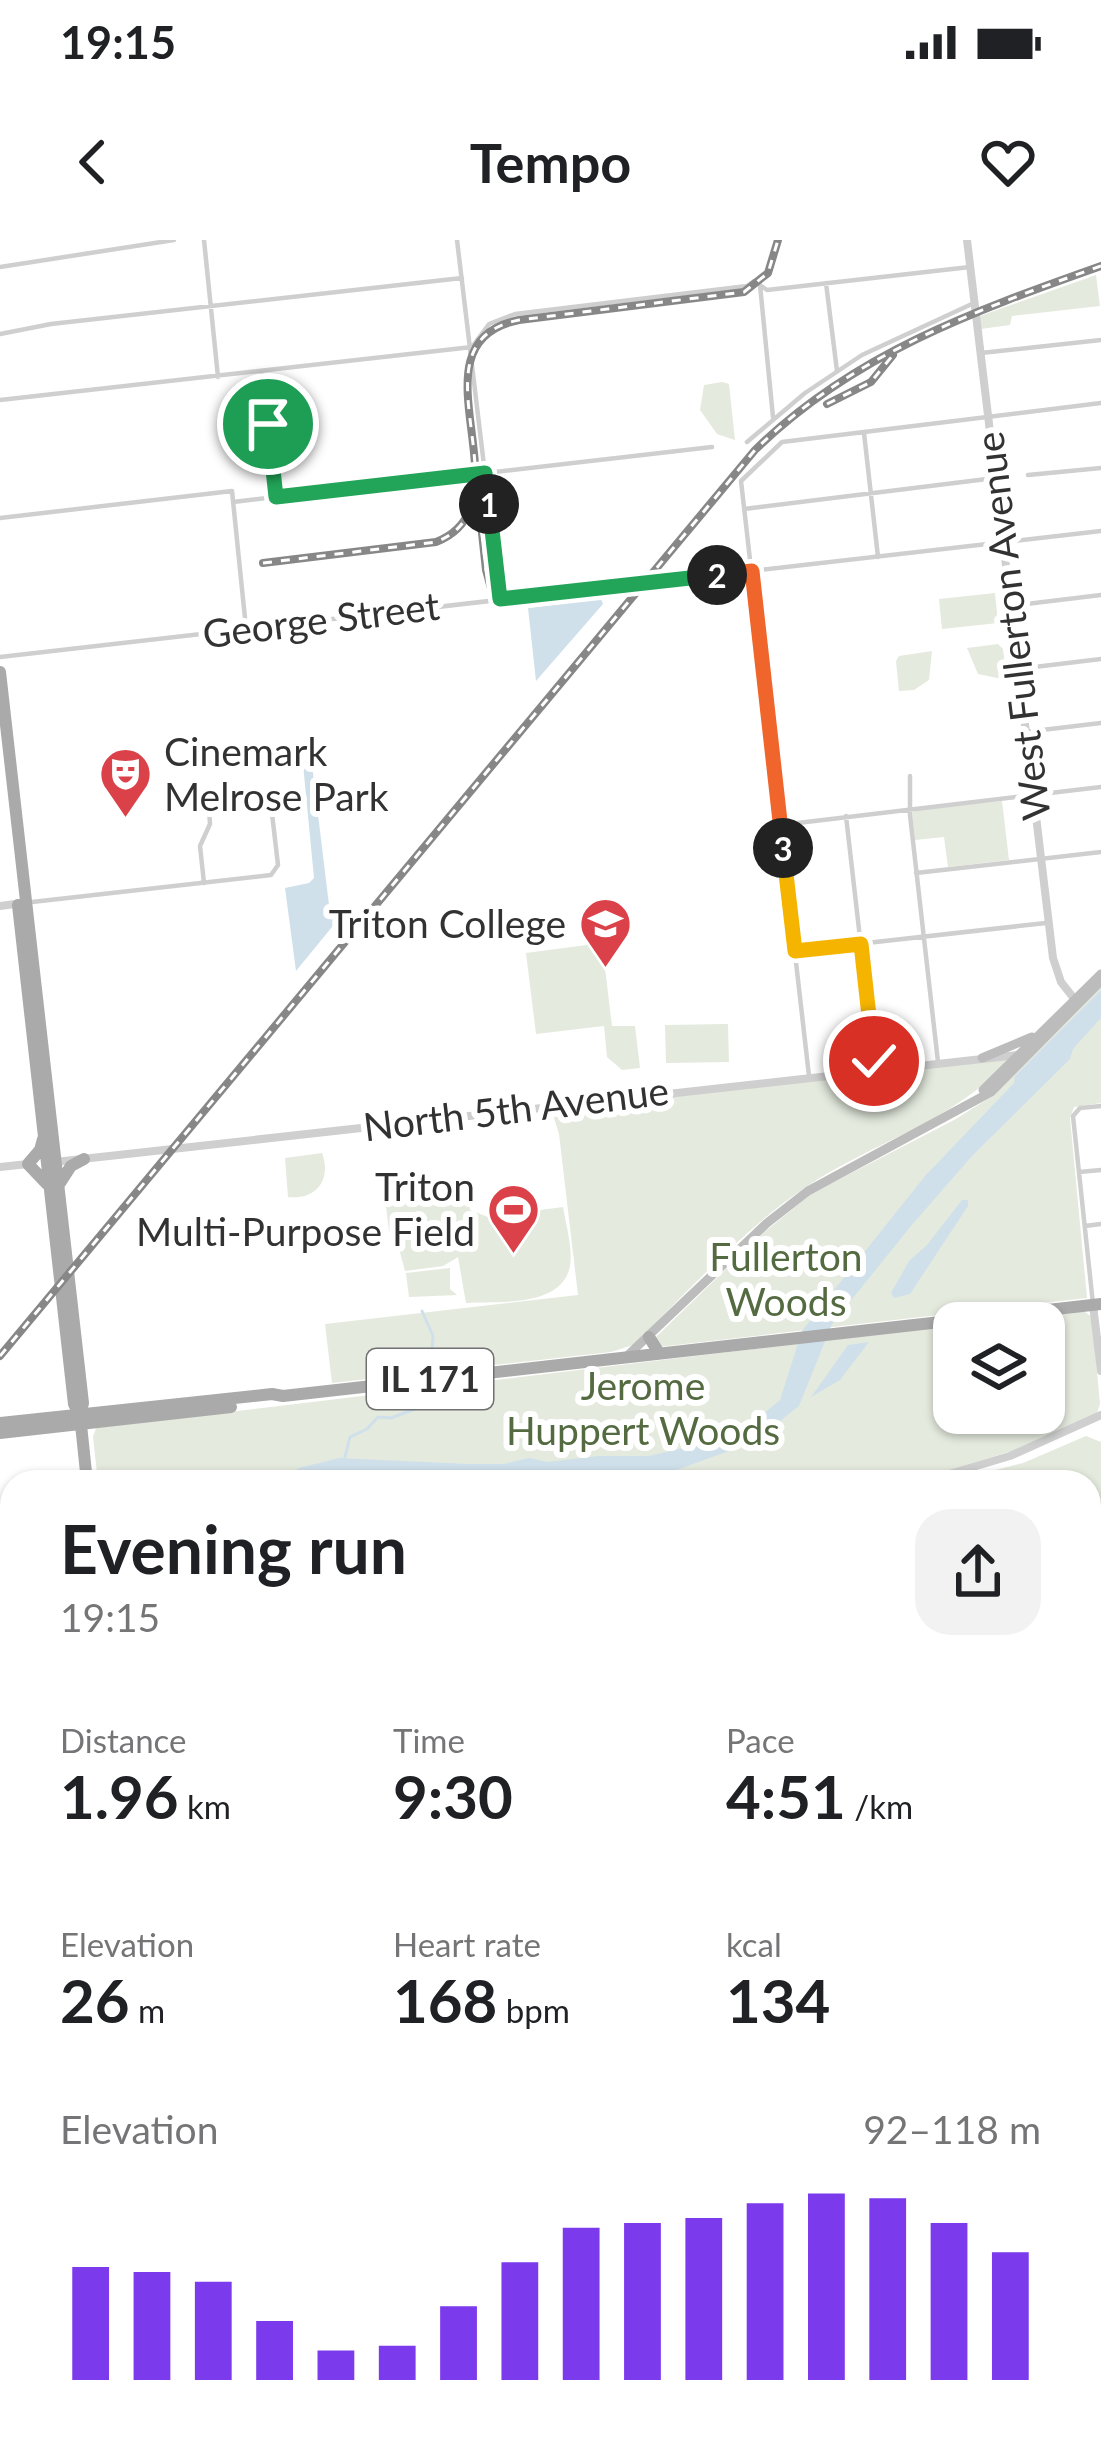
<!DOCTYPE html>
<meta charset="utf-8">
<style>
:root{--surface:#fff;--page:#f2f2f2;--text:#202124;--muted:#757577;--accent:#7c3aed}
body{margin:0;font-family:Lato,sans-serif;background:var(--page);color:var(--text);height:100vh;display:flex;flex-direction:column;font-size:45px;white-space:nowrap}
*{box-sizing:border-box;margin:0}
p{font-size:39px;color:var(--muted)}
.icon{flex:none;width:66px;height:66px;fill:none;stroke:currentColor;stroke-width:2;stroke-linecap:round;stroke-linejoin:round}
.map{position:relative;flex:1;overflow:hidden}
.sheet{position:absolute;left:0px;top:1230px;width:1101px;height:972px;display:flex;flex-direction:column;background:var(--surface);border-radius:36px 36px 0 0;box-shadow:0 3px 9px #0004}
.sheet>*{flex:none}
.tools{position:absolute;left:933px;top:1062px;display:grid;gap:24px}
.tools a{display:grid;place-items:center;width:132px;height:132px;border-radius:24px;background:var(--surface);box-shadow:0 3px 9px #0004;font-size:60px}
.pin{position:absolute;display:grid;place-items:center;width:102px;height:102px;color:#fff;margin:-51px;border:6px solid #fff;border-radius:50%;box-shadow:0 3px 12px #0007}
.km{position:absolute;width:60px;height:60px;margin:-30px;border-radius:50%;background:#222;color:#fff;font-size:33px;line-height:60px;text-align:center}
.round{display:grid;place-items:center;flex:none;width:126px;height:126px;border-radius:36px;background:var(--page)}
.summary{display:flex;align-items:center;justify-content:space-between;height:204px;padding:0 60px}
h1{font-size:66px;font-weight:700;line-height:90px}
.metrics{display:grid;grid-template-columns:repeat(3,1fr);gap:18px;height:204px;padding:12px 60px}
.metrics div{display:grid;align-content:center}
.metrics b{font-size:60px;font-weight:700}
.metrics small{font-size:33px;font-weight:400}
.metrics p{font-size:33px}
.chart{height:336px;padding:24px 60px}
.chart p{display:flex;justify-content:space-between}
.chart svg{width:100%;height:216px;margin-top:12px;stroke:var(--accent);stroke-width:6}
.status{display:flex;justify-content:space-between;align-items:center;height:84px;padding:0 60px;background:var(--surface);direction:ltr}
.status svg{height:33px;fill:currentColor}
header{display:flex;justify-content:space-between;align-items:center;height:156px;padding:0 60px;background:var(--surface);font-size:54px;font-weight:700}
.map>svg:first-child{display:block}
.green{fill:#e4eade}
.water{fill:#cfe0eb}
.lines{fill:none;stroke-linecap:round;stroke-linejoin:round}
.stream{stroke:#cfe0eb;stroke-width:3}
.minor{stroke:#cfcfcf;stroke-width:4.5}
.tertiary{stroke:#cfcfcf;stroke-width:8}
.secondary{stroke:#bcbcbc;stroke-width:9}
.primary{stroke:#aaa;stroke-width:12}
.rail-casing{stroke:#878787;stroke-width:8}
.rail{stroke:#fff;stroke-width:3;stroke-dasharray:9;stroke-linecap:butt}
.split-1-casing{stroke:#fff;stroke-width:24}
.split-2-casing{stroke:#fff;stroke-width:24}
.split-3-casing{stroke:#fff;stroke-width:24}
.split-4-casing{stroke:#fff;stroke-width:24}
.split-1{stroke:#22a559;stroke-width:15}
.split-2{stroke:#22a559;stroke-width:15}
.split-3{stroke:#f0652b;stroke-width:15}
.split-4{stroke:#f5b400;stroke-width:15}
.labels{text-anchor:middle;stroke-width:12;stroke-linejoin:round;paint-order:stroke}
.shield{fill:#fff;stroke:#707070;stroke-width:3}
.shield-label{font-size:36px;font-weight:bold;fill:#323232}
.street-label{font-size:39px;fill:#323232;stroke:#fff}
.poi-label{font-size:39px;fill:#323232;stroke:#fff;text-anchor:end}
.park-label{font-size:39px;fill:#546b41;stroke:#fff}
</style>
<div class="status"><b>19:15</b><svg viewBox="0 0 49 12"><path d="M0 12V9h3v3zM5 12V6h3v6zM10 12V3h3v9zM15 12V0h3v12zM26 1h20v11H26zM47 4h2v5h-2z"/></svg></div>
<header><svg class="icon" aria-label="back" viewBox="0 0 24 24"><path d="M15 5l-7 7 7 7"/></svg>Tempo<svg class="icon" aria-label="heart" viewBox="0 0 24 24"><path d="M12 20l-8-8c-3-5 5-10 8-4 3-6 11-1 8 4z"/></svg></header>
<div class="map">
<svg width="1101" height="2202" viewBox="0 0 1101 2202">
<rect width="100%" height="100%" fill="#fff"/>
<path class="green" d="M1096 35 1100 66 1012 76 1010 85 981 89 980 76Z
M722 142 729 144 735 200 717 194 700 170 704 145Z
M995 353 998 383 942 389 939 359Z
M998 404 1003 409 1007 440 978 434 967 408Z
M932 411 929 440 914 450 899 451 896 421 899 416Z
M1002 561 1009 620 948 627 944 597 915 600 912 573 916 570Z
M602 703 612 786H635L640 828 622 830 607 817 604 786 536 794 526 713Z
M1101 747V863L1074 867 1070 878 1087 1058 658 1107 655 1098 762 994 811 954 954 880 991 857Z
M728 784 729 822 666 823 665 785Z
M1012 818C946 887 877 899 803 949 740 992 687 1053 633 1105L611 1112 332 1143 325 1084 578 1055 559 894 554 878 557 870Z
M322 913C332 940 316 960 288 957L285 918Z
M449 948 450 952 468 950 470 970 488 977 563 967C566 985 573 1009 570 1026 562 1068 498 1061 466 1063L458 1017 443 1026 405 1031 394 990 389 991 385 958 388 954Z
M450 1028V1049L457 1055 409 1057 406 1033Z
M1082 1070 1092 1077 1100 1164 1097 1173 1034 1204 912 1242H98L93 1197 96 1188 954 1085V1173H1044V1083H969Z
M1086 1196 1101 1202V1280L1089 1282V1242H948L1023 1223Z
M1089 1490 1101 1496V1827L1089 1828Z
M12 1501V1696H0V1502Z"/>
<path class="water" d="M601 359 603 364 536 441 528 368Z
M303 524 312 525 330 673 341 676 296 731 285 648 309 643 314 638Z
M1101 750V778L1073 809 1070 819 972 916 911 986 832 1084 799 1166 754 1202 668 1233 571 1242H447L339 1235 281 1242 299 1228 339 1218 468 1224H504L529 1218 547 1222 599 1216H649L683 1208 756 1180 780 1160 802 1091 819 1069 925 936 1014 843 1015 836Z
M962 960H968V966L910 1054 894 1058 891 1053 909 1021 927 1005Z
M869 1102 840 1140 811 1157 848 1105Z"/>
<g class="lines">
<path class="stream" d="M422 1071 433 1096 432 1110 445 1122 444 1132
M345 1217 350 1197 367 1189 378 1177 391 1178 452 1155 454 1149 446 1144
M0 1523 12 1522
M1089 1604 1101 1598"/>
<path class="minor" d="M204 0 218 137
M457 0 500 359
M0 27 174 0
M826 43 837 131
M760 45 773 177
M0 94 51 84 462 38
M981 113 1101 100
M262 132 276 257
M0 160 472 107 489 84 515 74 747 46 754 41 767 50 970 27
M864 193 878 317
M747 202 805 153 862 115 974 63
M1028 235 1101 228
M233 262 712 207
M744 269 995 238
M0 278 232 251 246 388
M1010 366 1101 355
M0 417 1101 291
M1018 429 1101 419
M1025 492 1101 483
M910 536V575L938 822
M846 576 875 829
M781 585 1101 547
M916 633 1101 612
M32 662C111 653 191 644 271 635L278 625 271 565 209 569 210 584 200 606 204 643
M795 711 1046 683
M809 836 741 241 782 202 1101 163
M1079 932 1101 930
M1085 986 1101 984
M1093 1064 1073 876 1080 868 1101 866
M0 1444 12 1443
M0 1785 12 1784
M1089 1831 1101 1830
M0 1868 12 1867
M1089 1895 1101 1893
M0 1955 12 1954
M1089 1959 1101 1957
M1089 2031 1101 2030
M0 2040 12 2038
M1089 2087 1101 2085
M0 2125 12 2123
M1089 2150 1101 2149
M1089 2165 1093 2202
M62 2190 63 2202
M321 2190 322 2202
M449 2190 450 2202
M577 2190 578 2202
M833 2190 835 2202
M962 2190 963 2202
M624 2202 732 2190"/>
<path class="tertiary" d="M967 0 1053 718 1061 742 1076 761
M0 666 22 663
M55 922 1018 815
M0 927 28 924
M1093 1065 1101 1131
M922 1242 1010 1216 1101 1175
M0 1699 12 1700
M67 2202 167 2190"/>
<path class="secondary" d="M982 818 1032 797
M983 850 1101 734
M626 1117 767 983 808 951 991 852 1101 741"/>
<path class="primary" d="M0 432 83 1163 80 1175 87 1242
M18 665 74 1164 79 1174
M43 899 40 910 28 924 47 944
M60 943 71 926 84 919
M649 1097 659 1113
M0 1183 272 1154 283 1156 1101 1064
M0 1193 231 1167
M193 2190 194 2202"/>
<defs>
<path id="rail" d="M827 164 871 142 893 115
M478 256 486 330 493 356
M263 323 436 302C534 264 403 103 519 80L744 52 768 33 778 0
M0 1116 755 210C853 114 974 71 1101 26"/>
</defs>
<use href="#rail" class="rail-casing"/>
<use href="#rail" class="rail"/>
</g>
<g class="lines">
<defs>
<path id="split-1" d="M268 184 276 257 485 233 489 264"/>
<path id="split-2" d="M489 264 500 359 717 335"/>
<path id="split-3" d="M717 335 752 331 783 608"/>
<path id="split-4" d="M783 608 795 711 861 704 874 821"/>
</defs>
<use href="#split-1" class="split-1-casing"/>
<use href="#split-2" class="split-2-casing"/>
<use href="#split-3" class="split-3-casing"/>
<use href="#split-4" class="split-4-casing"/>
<use href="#split-1" class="split-1"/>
<use href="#split-2" class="split-2"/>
<use href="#split-3" class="split-3"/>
<use href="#split-4" class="split-4"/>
</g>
<defs>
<symbol id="theatre-pin" viewBox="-11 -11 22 30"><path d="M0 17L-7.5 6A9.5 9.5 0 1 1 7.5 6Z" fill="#db4149" stroke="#fff"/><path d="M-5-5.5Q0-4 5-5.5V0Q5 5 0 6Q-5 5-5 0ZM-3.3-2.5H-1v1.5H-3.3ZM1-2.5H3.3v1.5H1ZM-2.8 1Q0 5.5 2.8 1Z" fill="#fff"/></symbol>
<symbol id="university-pin" viewBox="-11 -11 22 30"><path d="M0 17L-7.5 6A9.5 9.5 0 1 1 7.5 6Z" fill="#db4149" stroke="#fff"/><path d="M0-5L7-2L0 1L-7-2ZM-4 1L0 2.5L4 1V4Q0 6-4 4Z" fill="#fff"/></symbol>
<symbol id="stadium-pin" viewBox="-11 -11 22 30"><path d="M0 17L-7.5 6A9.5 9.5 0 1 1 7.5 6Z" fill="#db4149" stroke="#fff"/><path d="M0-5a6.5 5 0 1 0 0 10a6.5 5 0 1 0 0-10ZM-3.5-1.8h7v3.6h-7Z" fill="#fff"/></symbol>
</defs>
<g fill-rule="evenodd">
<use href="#theatre-pin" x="96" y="504" width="59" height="81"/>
<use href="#university-pin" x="576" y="654" width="59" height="81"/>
<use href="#stadium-pin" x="484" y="940" width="59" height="81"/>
</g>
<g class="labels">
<rect class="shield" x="367" y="1109" width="126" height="60" rx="9"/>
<g class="shield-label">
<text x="430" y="1152">IL 171</text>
</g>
<g class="street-label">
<text transform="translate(321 380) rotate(-7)" y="14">George Street</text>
<text transform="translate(1013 386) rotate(-97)" y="14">West Fullerton Avenue</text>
<text transform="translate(516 869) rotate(-7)" y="14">North 5th Avenue</text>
</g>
<g class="poi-label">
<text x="164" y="526" text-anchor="start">Cinemark<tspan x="164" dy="45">Melrose Park</tspan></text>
<text x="566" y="698">Triton College</text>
<text x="475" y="961">Triton<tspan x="475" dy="45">Multi-Purpose Field</tspan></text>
</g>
<g class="park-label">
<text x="786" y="1031">Fullerton<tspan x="786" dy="45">Woods</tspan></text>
<text x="643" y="1160">Jerome<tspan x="643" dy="45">Huppert Woods</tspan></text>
</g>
</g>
</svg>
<div class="tools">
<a><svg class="icon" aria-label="layers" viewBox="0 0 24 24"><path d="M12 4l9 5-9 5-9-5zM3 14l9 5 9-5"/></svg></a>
</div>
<div class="pin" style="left:268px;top:184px;background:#1e9e55"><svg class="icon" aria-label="arrive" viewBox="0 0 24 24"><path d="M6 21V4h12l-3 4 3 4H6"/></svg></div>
<div class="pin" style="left:874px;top:821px;background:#d93025"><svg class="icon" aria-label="check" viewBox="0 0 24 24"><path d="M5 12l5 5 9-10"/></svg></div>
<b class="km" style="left:489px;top:264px">1</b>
<b class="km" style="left:717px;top:335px">2</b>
<b class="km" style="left:783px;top:608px">3</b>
<section class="sheet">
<div class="summary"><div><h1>Evening run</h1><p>19:15</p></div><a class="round"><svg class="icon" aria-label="share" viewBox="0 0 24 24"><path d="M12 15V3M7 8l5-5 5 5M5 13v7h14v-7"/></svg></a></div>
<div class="metrics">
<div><p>Distance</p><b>1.96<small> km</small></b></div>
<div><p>Time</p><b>9:30</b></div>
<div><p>Pace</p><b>4:51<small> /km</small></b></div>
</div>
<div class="metrics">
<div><p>Elevation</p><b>26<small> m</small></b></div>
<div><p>Heart rate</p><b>168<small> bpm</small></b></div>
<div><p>kcal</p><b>134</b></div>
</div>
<div class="chart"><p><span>Elevation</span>92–118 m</p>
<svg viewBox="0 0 160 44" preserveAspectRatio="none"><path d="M5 44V21M15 44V22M25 44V24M35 44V32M45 44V38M55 44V37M65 44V29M75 44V20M85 44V13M95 44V12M105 44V11M115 44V8M125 44V6M135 44V7M145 44V12M155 44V18"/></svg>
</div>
</section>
</div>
